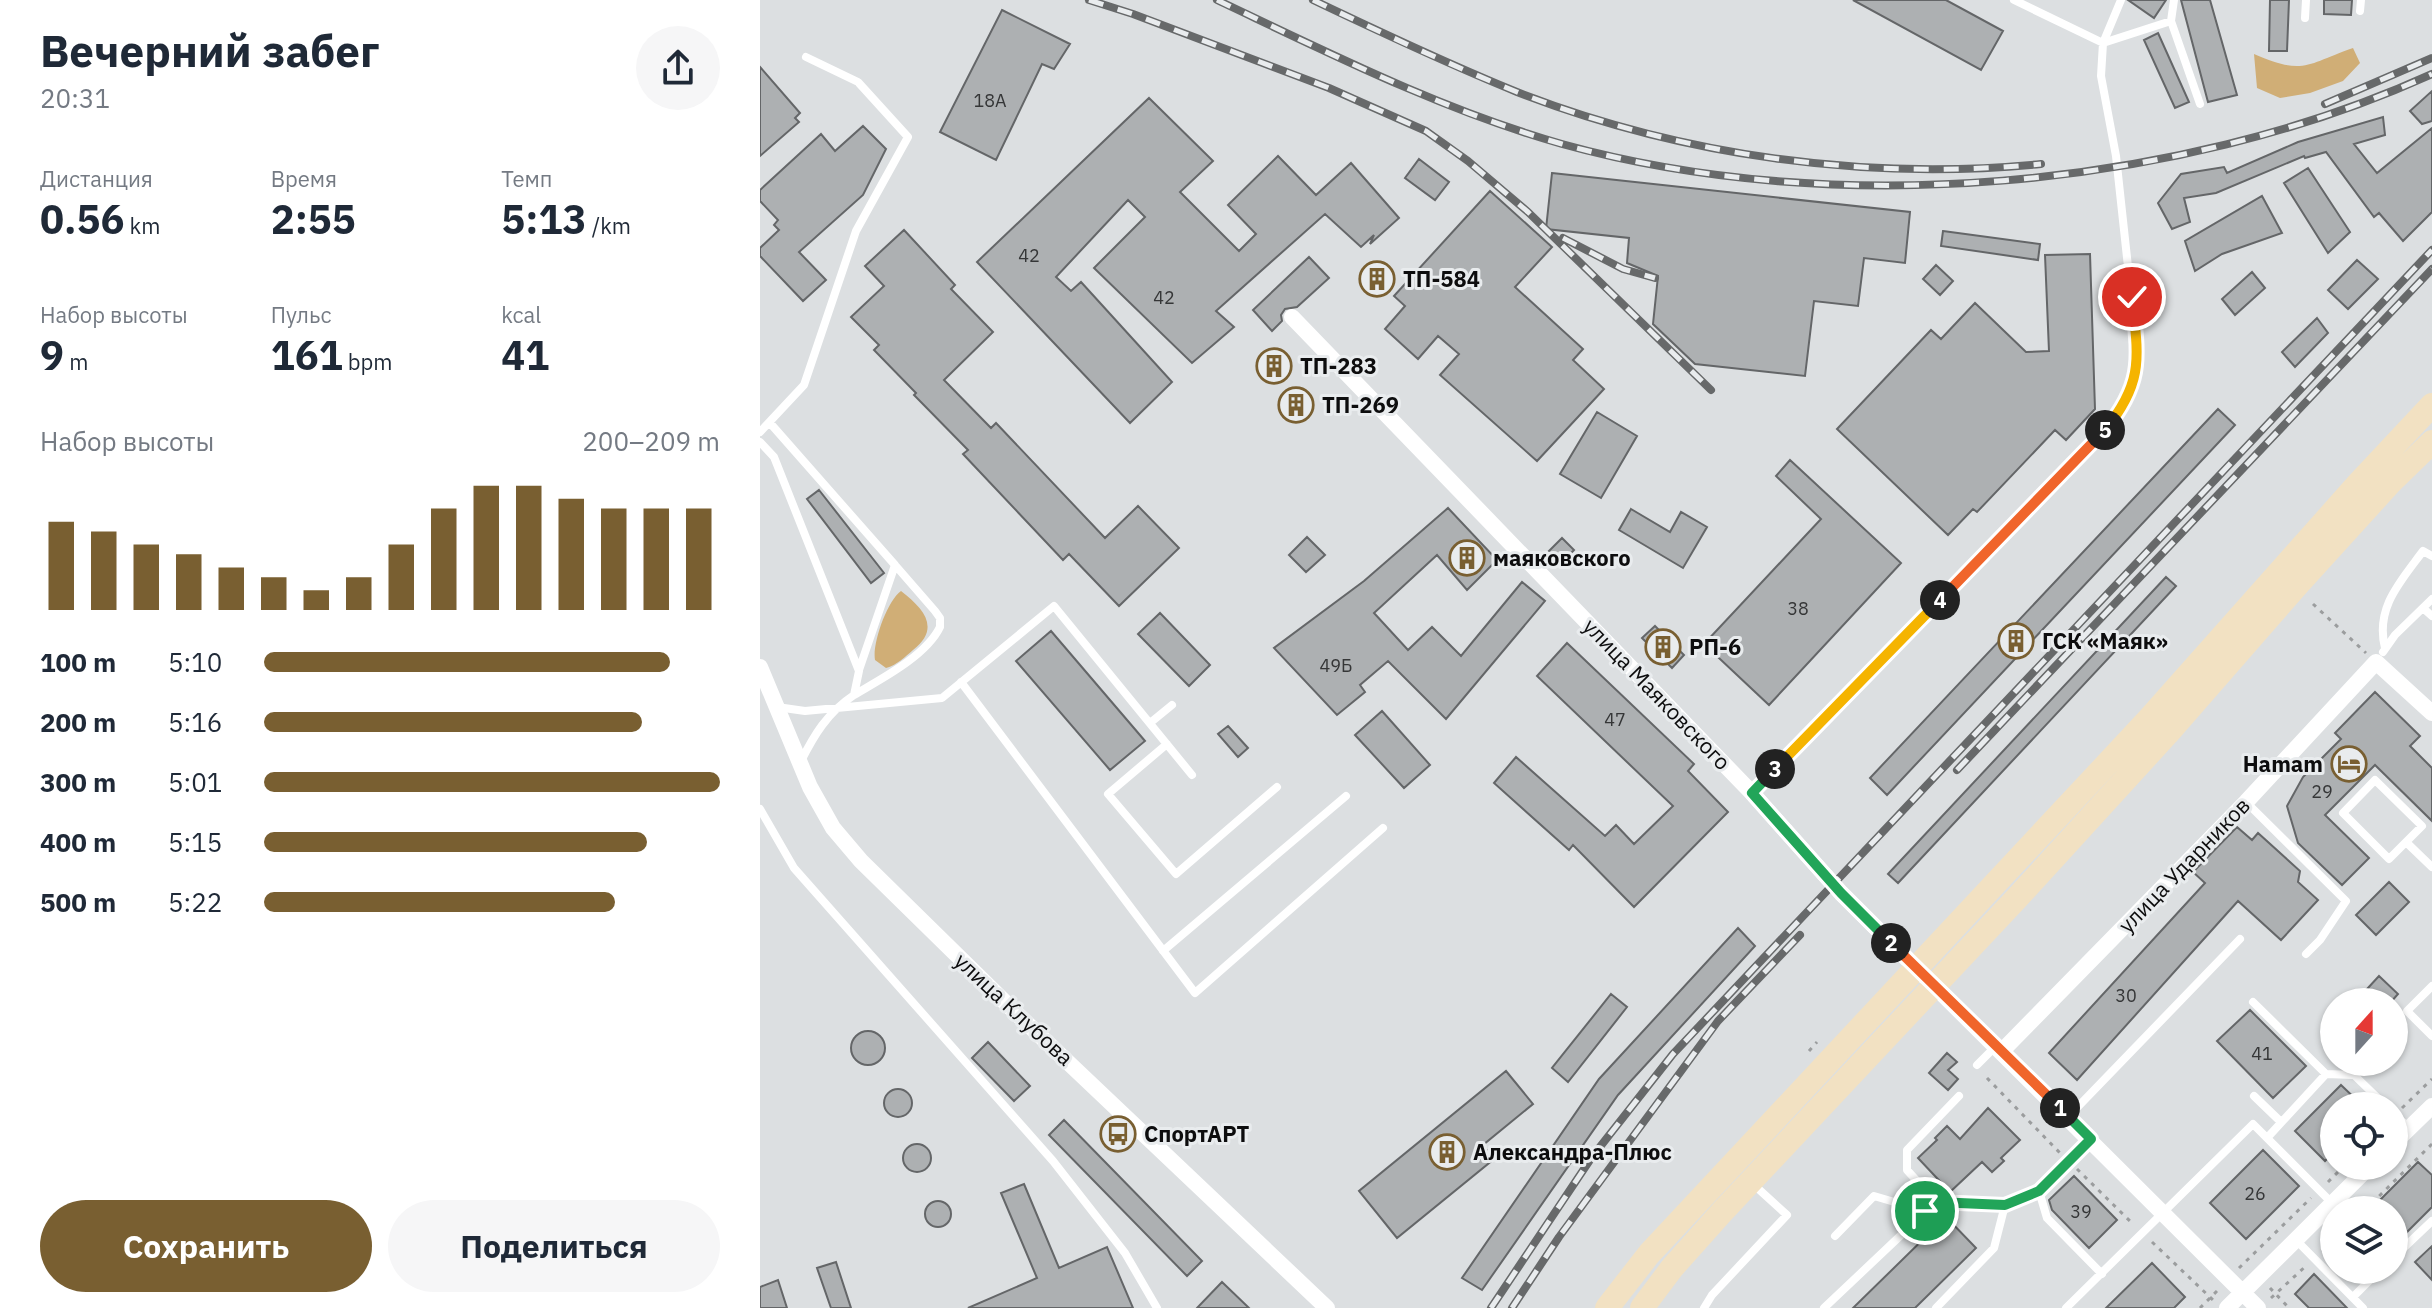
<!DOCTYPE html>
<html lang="ru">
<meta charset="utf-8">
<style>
:root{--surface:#fff;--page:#f6f6f7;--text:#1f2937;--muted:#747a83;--accent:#795f31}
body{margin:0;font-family:"IBM Plex Sans",sans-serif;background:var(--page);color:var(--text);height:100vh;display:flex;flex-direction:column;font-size:30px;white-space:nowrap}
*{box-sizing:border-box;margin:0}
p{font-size:26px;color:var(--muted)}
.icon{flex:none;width:44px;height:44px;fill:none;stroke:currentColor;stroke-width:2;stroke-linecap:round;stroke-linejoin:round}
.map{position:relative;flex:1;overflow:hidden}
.side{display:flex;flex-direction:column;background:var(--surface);width:760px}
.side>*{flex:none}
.needle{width:52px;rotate:21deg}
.tools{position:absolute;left:1560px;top:988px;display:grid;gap:16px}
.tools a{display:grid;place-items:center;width:88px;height:88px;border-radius:50%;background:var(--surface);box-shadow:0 2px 6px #0004;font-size:40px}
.pin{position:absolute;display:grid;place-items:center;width:68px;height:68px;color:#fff;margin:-34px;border:4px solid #fff;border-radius:50%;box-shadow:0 2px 8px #0007}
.km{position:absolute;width:40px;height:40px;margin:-20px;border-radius:50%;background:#222;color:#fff;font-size:22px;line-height:40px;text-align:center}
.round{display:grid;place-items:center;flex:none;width:84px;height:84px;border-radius:42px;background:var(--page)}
.overview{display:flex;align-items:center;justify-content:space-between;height:136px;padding:0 40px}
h1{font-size:44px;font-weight:800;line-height:60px}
.figures{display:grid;grid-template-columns:repeat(3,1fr);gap:12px;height:136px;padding:8px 40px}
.figures div{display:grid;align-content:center}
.figures b{font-size:40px;font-weight:800}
.figures small{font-size:22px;font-weight:400}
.figures p{font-size:22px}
.chart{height:224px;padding:16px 40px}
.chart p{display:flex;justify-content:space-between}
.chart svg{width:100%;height:144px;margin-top:8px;stroke:var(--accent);stroke-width:6}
.button{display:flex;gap:16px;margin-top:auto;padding:16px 40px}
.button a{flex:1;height:92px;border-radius:48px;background:var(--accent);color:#fff;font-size:32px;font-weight:800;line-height:92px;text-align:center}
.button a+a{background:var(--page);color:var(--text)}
ul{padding:0 40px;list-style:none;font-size:26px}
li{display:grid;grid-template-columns:128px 96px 1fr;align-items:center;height:60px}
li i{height:20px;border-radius:10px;background:var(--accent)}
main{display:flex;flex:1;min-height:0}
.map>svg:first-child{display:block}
.green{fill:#d0ae76}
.building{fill:#adb0b2;stroke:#646668;stroke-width:2}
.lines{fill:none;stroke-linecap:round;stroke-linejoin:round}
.path{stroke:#9b9d9e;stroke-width:3;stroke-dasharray:4 6;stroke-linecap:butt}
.lane{stroke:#fff;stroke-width:8}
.street{stroke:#fff;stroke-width:16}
.secondary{stroke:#f2e1c2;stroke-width:24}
.rail-casing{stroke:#67696a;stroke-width:8}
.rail{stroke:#e9ecee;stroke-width:5;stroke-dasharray:15;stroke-linecap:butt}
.split-1-casing{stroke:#fff;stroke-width:16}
.split-2-casing{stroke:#fff;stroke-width:16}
.split-3-casing{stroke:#fff;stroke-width:16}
.split-4-casing{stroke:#fff;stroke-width:16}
.split-5-casing{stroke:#fff;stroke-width:16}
.split-6-casing{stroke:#fff;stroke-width:16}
.split-1{stroke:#22a559;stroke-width:10}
.split-2{stroke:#f0652b;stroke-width:10}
.split-3{stroke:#22a559;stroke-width:10}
.split-4{stroke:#f5b400;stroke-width:10}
.split-5{stroke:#f0652b;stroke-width:10}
.split-6{stroke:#f5b400;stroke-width:10}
.labels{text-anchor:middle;stroke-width:6;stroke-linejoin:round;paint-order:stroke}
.number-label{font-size:18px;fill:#353637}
.poi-label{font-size:22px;font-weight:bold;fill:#0d0d0e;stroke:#e9ecee;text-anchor:start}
.street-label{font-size:22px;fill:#0d0d0e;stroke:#e9ecee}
</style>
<main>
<section class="side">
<div class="overview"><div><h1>Вечерний забег</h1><p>20:31</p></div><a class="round"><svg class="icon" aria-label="share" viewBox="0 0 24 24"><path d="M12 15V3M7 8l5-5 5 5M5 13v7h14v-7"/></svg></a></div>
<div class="figures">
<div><p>Дистанция</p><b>0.56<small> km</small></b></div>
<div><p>Время</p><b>2:55</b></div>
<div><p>Темп</p><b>5:13<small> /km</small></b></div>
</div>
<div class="figures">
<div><p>Набор высоты</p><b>9<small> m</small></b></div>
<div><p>Пульс</p><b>161<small> bpm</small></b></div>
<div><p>kcal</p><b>41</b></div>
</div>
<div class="chart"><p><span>Набор высоты</span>200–209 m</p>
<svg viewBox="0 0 160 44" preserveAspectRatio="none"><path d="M5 44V17M15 44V20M25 44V24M35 44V27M45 44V31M55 44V34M65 44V38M75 44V34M85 44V24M95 44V13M105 44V6M115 44V6M125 44V10M135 44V13M145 44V13M155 44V13"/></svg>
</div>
<ul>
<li><b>100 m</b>5:10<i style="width:89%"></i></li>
<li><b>200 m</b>5:16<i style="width:83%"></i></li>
<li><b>300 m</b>5:01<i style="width:100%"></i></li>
<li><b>400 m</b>5:15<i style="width:84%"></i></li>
<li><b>500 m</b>5:22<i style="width:77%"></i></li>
</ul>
<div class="button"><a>Сохранить</a><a>Поделиться</a></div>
</section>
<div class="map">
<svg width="1672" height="1308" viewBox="0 0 1672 1308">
<rect width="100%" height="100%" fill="#dcdfe1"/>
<path class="green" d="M1593 48 1600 63 1583 81 1550 93 1520 98 1497 88 1494 54C1544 76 1547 64 1593 48Z
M141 591C164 609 181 628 153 650 145 657 137 665 126 668L115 660C112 644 127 601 141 591Z"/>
<path class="building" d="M1093 0H1186L1243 31 1221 70Z
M1368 0H1406L1394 18Z
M1421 0H1450L1477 95 1448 102Z
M1510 0H1529L1527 51H1509Z
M1564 0H1592L1591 15 1564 14Z
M242 10 310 44 294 69 282 64 236 160 180 132Z
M1398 33 1429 102 1415 108 1384 40Z
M0 67 40 113 35 118 39 122 0 156Z
M1672 91V121L1662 124 1650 111Z
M389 98 453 161 420 192 479 251 496 234 468 205 518 156 556 195 591 163 639 218 610 244 614 235 601 247 565 214 456 311 474 327 432 363 334 268 385 217 368 200 296 277 311 291 321 282 412 382 370 423 217 262Z
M1623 117 1625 135 1594 144 1617 173 1672 128V212L1643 241 1619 213 1614 217 1566 152 1545 158 1544 156 1456 193 1424 198 1430 222 1412 229 1398 203 1421 174 1464 167 1467 173 1538 142Z
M103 126 126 149 103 195 39 252 66 280 43 301 0 256V248L19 230 14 225 18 220 0 201V190L61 134 75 151Z
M659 159 689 182 675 200 645 178Z
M1548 168 1590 232 1568 253 1524 183Z
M792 173 1150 212 1145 263 1104 258 1098 306 1054 301 1045 376 935 364 893 324 898 276 867 263 869 238 786 229Z
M730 191 792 247 755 287 823 349 813 360 844 389 777 461 680 375 699 354 678 336 658 359 625 329 645 306 634 296Z
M1502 196 1522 233 1462 254 1435 271 1425 241Z
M144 230 195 285 191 289 233 332 184 380 231 428 236 423 345 538 378 506 419 548 359 606 309 554 303 560 203 454 208 450 154 395 156 393 114 350 119 345 91 317 124 286 105 266Z
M1183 231 1280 244 1278 260 1181 246Z
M1330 254 1335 409 1306 440 1295 430 1217 512 1213 509 1188 535 1077 429 1171 330 1181 339 1215 303 1266 352 1289 351 1285 255Z
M549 257 569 278 537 307 525 309 521 315 522 321 512 331 493 310Z
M1597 260 1618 279 1588 309 1568 290Z
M1176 265 1193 281 1180 295 1163 279Z
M1492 272 1505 288 1475 315 1462 299Z
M1557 318 1568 333 1535 367 1522 352Z
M517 355 525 366 511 376 503 365Z
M1458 409 1475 425 1127 795 1110 778Z
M837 412 877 436 841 498 800 474Z
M1030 460 1141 563 1009 705 944 644 1061 519 1016 476Z
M59 490 124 573 111 583 47 499Z
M688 508 737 560 707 590 677 555 614 613 648 650 672 627 701 656 762 582 785 601 686 719 628 661 600 685 605 692 577 715 514 648 604 581Z
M871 509 910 532 921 512 947 527 923 568 859 530Z
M547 537 565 555 546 572 529 555Z
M802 538 814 550 802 563 789 551Z
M1406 577 1416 586 1138 883 1128 874Z
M400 613 450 665 429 686 378 634Z
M895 626 924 655 912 668 882 638Z
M291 631 385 741 350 770 256 661Z
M807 643 934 764 928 771 968 812 874 907 813 845 809 850 734 783 756 757 845 836 856 825 874 844 913 806 777 676Z
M1615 692 1660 736 1650 746 1672 768V821L1615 765 1565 815 1609 858 1582 885 1538 843 1527 806 1543 777 1581 739 1575 733Z
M622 711 670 765 644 788 595 735Z
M468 726 488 748 478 757 458 734Z
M1477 827 1492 840 1498 833 1540 871 1538 882 1558 900 1521 940 1478 901 1317 1080 1289 1053 1445 883 1433 872Z
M1629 882 1649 902 1616 935 1596 915Z
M978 928 995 946 858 1095 722 1290 702 1278 839 1079Z
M1619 976 1638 994 1631 1002H1595Z
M851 994 867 1007 808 1082 792 1068Z
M1490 1010 1546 1066 1513 1098 1457 1041Z
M91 1048a17 17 0 1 1 34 0a17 17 0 1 1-34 0Z
M228 1042 270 1086 254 1101 212 1058Z
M1187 1053 1197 1062 1188 1070 1198 1079 1188 1090 1169 1073Z
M746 1071 773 1104 723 1145 734 1159 637 1238 599 1191Z
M1581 1085 1603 1106H1574V1152L1565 1161 1535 1131Z
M124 1103a14 14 0 1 1 28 0a14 14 0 1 1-28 0Z
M1228 1108 1260 1140 1241 1158 1244 1161 1232 1172 1222 1162 1190 1192 1158 1158 1177 1140 1175 1138 1187 1126 1200 1139Z
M304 1120 442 1261 427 1276 289 1135Z
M143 1158a14 14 0 1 1 28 0a14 14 0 1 1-28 0Z
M1503 1150 1539 1186 1486 1239 1450 1203Z
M1658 1162 1672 1175V1207L1634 1245V1210H1610Z
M1314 1176 1357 1220 1329 1248 1292 1210 1289 1200Z
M264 1184 299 1268 347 1247 373 1308H208L277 1278 241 1193Z
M165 1214a13 13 0 1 1 26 0a13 13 0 1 1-26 0Z
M1186 1217 1216 1248 1155 1308H1093Z
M1672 1246V1280L1655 1262Z
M76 1262 91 1308H71L57 1268Z
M1392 1263 1425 1297 1414 1308H1346Z
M1554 1274 1587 1308H1549L1535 1294Z
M18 1280 27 1308H0V1287Z
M462 1282 489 1308H437Z"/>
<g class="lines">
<path class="path" d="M1553 604 1606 653
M1049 1051 1057 1042
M1227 1078 1300 1153
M1642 1108 1672 1079
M1317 1169 1374 1225
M1568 1182 1584 1166
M1605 1210 1672 1144
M1392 1242 1453 1300
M1562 1252 1574 1242
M1479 1268 1551 1198
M1510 1288 1529 1308
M1511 1298 1547 1265
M1440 1308 1457 1291"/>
<path class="lane" d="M1254 0 1343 43 1411 21 1440 104
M1600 11 1601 0
M1545 18 1546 0
M1411 21 1414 0
M10 423 135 565 99 670
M0 432 44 385 96 231 148 137 98 82 46 57
M0 442 14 457 99 671 94 695C67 713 54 735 40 763
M1663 608 1672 616
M1625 648C1615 608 1640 582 1663 551L1672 556
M1623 652 1635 635 1672 599
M201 682 435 993 623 828
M94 695C121 679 166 656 180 627V618L175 611 135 565
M17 707 45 711 182 698 294 606 432 775
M390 723 412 705
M407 744 348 794 416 874 517 787
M1615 780 1662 826 1629 859 1583 813Z
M992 793 1338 438C1359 413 1375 391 1378 359L1356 156 1341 76 1343 43 1361 0
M1486 802 1586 901 1560 940 1546 954
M0 809 34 868 293 1161 365 1253 397 1308
M1646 842 1672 867
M403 951 586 796
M1672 986 1647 1011 1672 1036
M1493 1002 1566 1074
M1217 1065 1236 1046
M1594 1075 1607 1062
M1494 1096 1521 1122
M1634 1114 1649 1128
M1308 1117 1480 939
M1507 1138 1566 1074 1594 1075 1626 1106
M1279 1191 1287 1218 1342 1274
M1176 1202 1147 1170V1150L1199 1096
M1075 1236 1114 1196 1165 1211
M1535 1239 1603 1308
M1634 1257 1672 1221
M1593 1297 1620 1270
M944 1308 952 1295 1027 1215 993 1184
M1064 1308 1176 1202 1245 1205
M1176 1308 1234 1248 1245 1205 1279 1191 1330 1140
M1306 1308 1493 1124 1572 1203"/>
<path class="street" d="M532 317 992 793 1081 893 1498 1308
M0 667 50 787 73 828 101 861 257 1014 567 1308
M1242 1051 1486 802 1616 662 1672 713
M1634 1143 1672 1106
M1467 1308 1610 1166"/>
<path class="secondary" d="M847 1308 889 1254 1389 719 1597 485 1672 405
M882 1308 912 1268 962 1212 1257 898 1407 734 1538 584 1630 483 1672 442"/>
<defs>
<path id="rail" d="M329 0 373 14 569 88 666 131 708 161 768 212 951 390
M457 0C569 53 682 110 802 144 1072 219 1417 190 1672 74
M553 0C620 32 688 64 757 92 922 156 1105 181 1281 164
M1565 104 1672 58
M803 238 863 269 895 278
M1197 770 1672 269
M731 1308 832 1157 913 1054 1672 250
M752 1308 799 1237 958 1021 1040 935"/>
</defs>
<use href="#rail" class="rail-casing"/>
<use href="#rail" class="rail"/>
</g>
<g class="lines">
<defs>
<path id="split-1" d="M1165 1211 1176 1202 1245 1205 1279 1191 1331 1139 1300 1108"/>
<path id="split-2" d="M1131 943 1300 1108"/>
<path id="split-3" d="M1015 769 992 793 1081 893 1131 943"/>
<path id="split-4" d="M1015 769 1180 600"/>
<path id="split-5" d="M1180 600 1345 430"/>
<path id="split-6" d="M1345 430C1385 381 1378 356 1372 297"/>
</defs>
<use href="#split-1" class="split-1-casing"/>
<use href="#split-2" class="split-2-casing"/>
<use href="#split-3" class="split-3-casing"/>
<use href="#split-4" class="split-4-casing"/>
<use href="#split-5" class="split-5-casing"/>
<use href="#split-6" class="split-6-casing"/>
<use href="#split-1" class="split-1"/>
<use href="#split-2" class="split-2"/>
<use href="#split-3" class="split-3"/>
<use href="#split-4" class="split-4"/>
<use href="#split-5" class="split-5"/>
<use href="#split-6" class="split-6"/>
</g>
<defs>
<symbol id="building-ring" viewBox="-11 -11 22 22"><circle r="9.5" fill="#e9ecee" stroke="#795f31" stroke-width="1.5"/><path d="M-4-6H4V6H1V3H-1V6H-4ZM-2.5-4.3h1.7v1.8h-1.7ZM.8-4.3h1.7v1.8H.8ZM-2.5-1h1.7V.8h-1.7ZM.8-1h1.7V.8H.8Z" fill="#795f31"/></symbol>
<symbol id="hotel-ring" viewBox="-11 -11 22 22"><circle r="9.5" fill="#e9ecee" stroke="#795f31" stroke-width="1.5"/><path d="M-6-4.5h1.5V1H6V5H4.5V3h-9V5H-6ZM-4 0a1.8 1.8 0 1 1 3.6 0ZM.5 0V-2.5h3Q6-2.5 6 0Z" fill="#795f31"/></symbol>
<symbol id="bus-ring" viewBox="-11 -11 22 22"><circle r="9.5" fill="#e9ecee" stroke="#795f31" stroke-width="1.5"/><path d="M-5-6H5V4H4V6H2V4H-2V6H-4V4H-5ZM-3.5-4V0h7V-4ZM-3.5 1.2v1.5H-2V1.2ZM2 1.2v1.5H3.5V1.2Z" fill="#795f31"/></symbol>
</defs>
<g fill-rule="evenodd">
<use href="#building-ring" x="597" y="259" width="40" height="40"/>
<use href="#building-ring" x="494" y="346" width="40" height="40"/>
<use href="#building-ring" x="516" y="385" width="40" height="40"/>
<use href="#building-ring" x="687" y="538" width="40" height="40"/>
<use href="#building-ring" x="1236" y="621" width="40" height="40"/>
<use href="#building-ring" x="883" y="627" width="40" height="40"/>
<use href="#hotel-ring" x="1569" y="744" width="40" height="40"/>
<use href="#bus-ring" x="338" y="1114" width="40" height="40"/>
<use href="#building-ring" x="667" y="1132" width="40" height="40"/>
</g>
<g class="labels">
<g class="number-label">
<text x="230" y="107">18А</text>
<text x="269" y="262">42</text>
<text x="404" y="304">42</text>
<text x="1038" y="615">38</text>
<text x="576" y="672">49Б</text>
<text x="855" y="726">47</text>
<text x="1562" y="798">29</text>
<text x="1366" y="1002">30</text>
<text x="1502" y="1060">41</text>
<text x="1495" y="1200">26</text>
<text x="1321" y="1218">39</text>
</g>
<g class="poi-label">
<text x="643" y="287">ТП-584</text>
<text x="540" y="374">ТП-283</text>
<text x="562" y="413">ТП-269</text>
<text x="733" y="566">маяковского</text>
<text x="1282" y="649">ГСК «Маяк»</text>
<text x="929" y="655">РП-6</text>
<text x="1563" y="772" text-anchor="end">Hamam</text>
<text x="384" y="1142">СпортАРТ</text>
<text x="713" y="1160">Александра-Плюс</text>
</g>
<g class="street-label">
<text transform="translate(897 694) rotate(46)" y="8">улица Маяковского</text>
<text transform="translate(1424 865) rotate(-46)" y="8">улица Ударников</text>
<text transform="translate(254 1009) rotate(43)" y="8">улица Клубова</text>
</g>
</g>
</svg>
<div class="tools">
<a><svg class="needle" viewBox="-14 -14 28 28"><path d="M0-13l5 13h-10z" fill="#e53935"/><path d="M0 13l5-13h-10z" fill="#747a83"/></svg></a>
<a><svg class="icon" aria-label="locate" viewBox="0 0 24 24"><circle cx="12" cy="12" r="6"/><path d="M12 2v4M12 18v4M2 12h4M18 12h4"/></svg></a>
<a><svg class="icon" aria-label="layers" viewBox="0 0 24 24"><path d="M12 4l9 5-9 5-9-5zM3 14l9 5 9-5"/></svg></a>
</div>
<div class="pin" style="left:1165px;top:1211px;background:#1e9e55"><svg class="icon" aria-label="arrive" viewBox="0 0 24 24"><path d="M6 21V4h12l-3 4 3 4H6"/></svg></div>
<div class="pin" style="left:1372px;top:297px;background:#d93025"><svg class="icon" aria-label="check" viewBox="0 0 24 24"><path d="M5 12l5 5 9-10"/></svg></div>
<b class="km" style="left:1300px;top:1108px">1</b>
<b class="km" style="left:1131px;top:943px">2</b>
<b class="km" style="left:1015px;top:769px">3</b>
<b class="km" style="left:1180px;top:600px">4</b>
<b class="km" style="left:1345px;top:430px">5</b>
</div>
</main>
